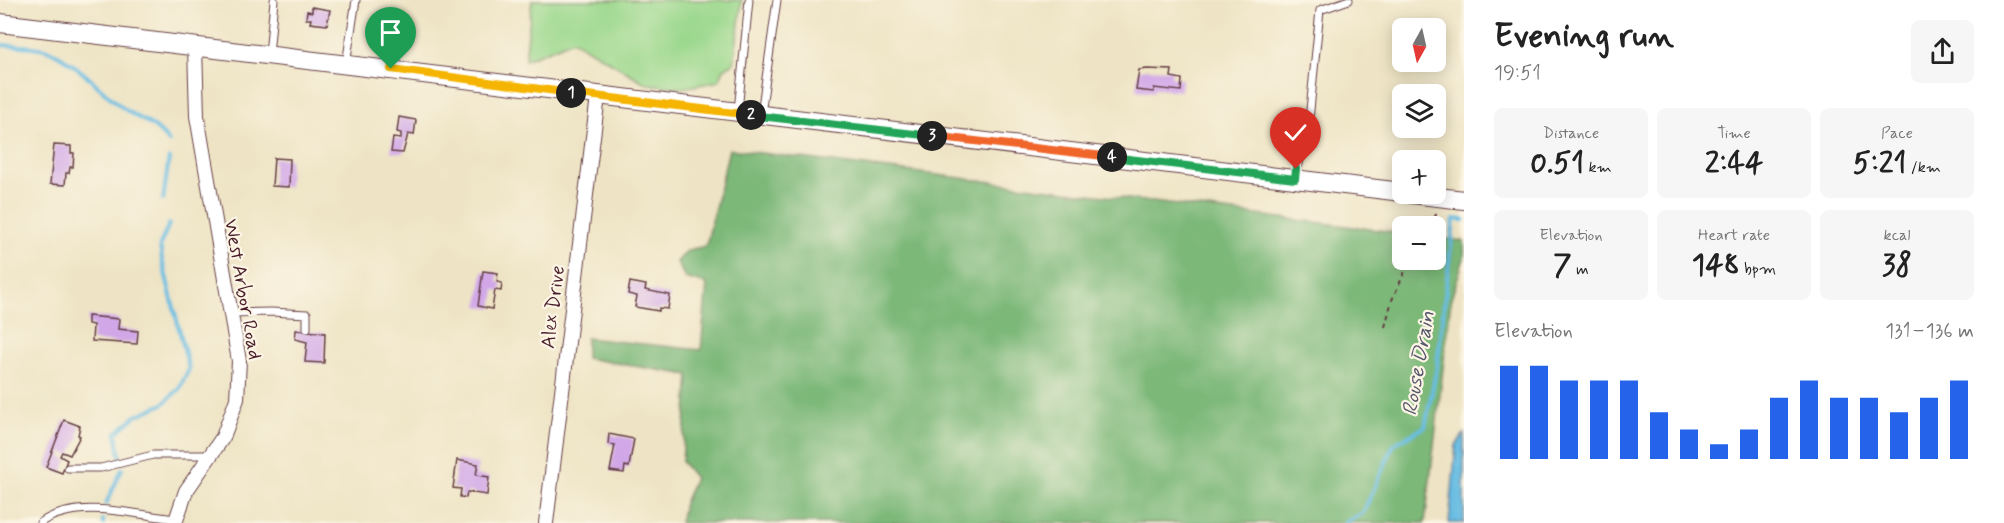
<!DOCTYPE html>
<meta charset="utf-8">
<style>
:root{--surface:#fff;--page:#f6f6f6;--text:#222;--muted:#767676;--accent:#2563eb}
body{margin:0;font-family:Mynerve,sans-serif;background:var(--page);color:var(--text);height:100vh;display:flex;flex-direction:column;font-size:22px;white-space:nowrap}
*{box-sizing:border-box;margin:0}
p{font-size:20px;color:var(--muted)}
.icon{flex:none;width:33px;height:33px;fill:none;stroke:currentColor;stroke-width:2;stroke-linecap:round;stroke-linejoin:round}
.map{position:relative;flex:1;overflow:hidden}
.sheet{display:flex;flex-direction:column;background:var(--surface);width:540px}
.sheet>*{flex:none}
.needle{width:39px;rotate:188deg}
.tools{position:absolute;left:1392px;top:18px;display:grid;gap:12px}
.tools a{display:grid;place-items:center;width:54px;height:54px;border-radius:9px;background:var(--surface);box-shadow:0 3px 15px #0003;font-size:30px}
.pin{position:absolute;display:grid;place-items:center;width:51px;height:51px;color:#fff;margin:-62px -26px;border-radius:50% 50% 50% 0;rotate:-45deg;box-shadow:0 0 6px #0007}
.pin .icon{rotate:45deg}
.km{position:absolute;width:30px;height:30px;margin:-15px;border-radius:50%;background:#222;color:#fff;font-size:16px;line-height:30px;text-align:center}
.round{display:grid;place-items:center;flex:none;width:63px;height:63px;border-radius:9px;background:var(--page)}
.headline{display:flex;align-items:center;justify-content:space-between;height:102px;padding:0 30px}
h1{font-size:33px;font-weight:800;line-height:45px}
.figures{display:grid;grid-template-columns:repeat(3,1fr);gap:9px;height:102px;padding:6px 30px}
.figures div{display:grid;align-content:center;border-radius:9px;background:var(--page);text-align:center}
.figures b{font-size:30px;font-weight:800}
.figures small{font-size:16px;font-weight:400}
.figures p{font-size:16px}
.chart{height:168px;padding:12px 30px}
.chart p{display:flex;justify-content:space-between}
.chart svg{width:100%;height:108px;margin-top:6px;stroke:var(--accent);stroke-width:6}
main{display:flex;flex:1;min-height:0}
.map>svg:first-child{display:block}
.green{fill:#9bd88d;stroke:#727c5c;stroke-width:1.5}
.forest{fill:#7cb878;stroke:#636c52;stroke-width:1.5}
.water{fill:#67bde3;stroke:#586e87;stroke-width:1.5}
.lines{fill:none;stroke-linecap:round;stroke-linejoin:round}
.stream{stroke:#67bde3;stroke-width:4}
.building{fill:#d1a7e8}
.service-casing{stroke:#633d42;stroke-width:9}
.minor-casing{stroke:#633d42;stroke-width:16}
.tertiary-casing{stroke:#633d42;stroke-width:20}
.path{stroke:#633d42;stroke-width:2;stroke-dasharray:4.5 4.5;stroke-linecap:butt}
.service{stroke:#fff;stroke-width:7}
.minor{stroke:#fff;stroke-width:14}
.tertiary{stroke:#fff;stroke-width:18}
.split-1-casing{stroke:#fff;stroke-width:12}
.split-2-casing{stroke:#fff;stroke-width:12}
.split-3-casing{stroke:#fff;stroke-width:12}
.split-4-casing{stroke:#fff;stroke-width:12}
.split-5-casing{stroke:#fff;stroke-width:12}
.split-1{stroke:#f5b400;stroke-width:8}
.split-2{stroke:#f5b400;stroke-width:8}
.split-3{stroke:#22a559;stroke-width:8}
.split-4{stroke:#f0652b;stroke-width:8}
.split-5{stroke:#22a559;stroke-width:8}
.labels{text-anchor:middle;stroke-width:4.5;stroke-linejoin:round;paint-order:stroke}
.street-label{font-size:20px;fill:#4a1f2b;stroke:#fcf5e5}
.water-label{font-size:21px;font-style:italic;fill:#54566b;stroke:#fcf5e5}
</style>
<main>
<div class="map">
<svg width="1464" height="523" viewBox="0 0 1464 523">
<rect width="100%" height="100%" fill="#fcf5e5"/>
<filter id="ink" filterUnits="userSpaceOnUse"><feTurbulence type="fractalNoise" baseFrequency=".0167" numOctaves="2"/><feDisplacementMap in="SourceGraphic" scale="12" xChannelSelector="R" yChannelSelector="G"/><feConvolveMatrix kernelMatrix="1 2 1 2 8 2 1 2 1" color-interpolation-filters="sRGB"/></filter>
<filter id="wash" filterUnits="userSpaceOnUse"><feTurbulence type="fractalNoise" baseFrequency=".008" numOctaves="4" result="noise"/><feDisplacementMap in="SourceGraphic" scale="24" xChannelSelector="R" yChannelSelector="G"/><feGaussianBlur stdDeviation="1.35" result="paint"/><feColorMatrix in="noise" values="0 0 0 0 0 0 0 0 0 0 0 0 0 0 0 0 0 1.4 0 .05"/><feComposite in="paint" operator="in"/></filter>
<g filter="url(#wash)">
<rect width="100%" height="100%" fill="#eee4c5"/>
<path class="green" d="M532 0H742L734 63 724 69 719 81 683 88 647 84 573 40 525 60Z"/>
<path class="forest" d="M729 149 1402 233V260H1436V238L1464 241V258L1451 299 1425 523H680L684 503 695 478 682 462 689 375 586 358V338L701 350 707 284 685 278 677 262 688 250 706 246Z"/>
<path class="water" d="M1464 434V523H1449L1456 445Z"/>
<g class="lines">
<path class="stream" d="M0 45C14 46 37 45 50 51 78 64 98 88 122 107 141 122 153 121 169 142
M163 200 169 158
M120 456 116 433 136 416 163 404 179 389 189 369 162 260 160 245 169 224
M106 504 122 469
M103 523V520
M1344 523 1363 513 1394 444 1425 427 1437 366 1454 219 1464 220"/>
</g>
<g id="blocks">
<path class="building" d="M312 7 330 10 327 25 310 23 311 19H306L307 11 312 12Z
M1147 69 1172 70 1171 77 1182 79 1181 91 1154 88V92L1136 90 1139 70Z
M399 117 416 120 414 135 408 134 403 153 391 152 393 138 401 139V133L397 132Z
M54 145 71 146V153H74L73 167H70L69 173H66L65 185 50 184Z
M274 158 290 159 289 187 272 186Z
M483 271 498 273 497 282 502 283 501 291 495 290 492 309 478 306Z
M630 282 646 285 645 290 670 295 668 309 659 308V311L635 307 637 296 628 294Z
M88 316 119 319 118 329 138 331 137 344 92 341 93 325 88 324Z
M296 330 325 333 324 363 305 362 307 342 295 339Z
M64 420 80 426 78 435 80 436 70 455 62 452 60 456 67 460 62 473 46 467Z
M609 434 634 439 629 467 625 466 624 473 610 471 615 445 608 444Z
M457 460 478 464 476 475 489 477 487 495 467 492 466 498 460 497 461 489 453 488Z"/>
</g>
</g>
<g filter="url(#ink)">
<use href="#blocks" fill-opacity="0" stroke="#633d42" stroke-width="1.5"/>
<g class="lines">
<defs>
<path id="service" d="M269 55 274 0
M346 64 356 0
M738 111 749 0
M761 114 777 0
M1295 179 1308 130 1320 10 1349 0
M232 313 271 312 307 314V328
M68 468H101L153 455H210
M40 523C77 497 135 515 176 519"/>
<path id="minor" d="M175 523 186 491 223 437 237 399 239 361 197 116 195 47
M546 523 598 96"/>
<path id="tertiary" d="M0 23 1402 192
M1411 194 1464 200"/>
</defs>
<use href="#service" class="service-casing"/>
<use href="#minor" class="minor-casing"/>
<use href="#tertiary" class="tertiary-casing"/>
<path class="path" d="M1430 226 1438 211
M1385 327 1392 300 1410 260"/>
<use href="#service" class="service"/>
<use href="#minor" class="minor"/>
<use href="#tertiary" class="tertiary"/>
</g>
</g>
<g class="lines" filter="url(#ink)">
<defs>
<path id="split-1" d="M391 69 571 93"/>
<path id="split-2" d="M571 93 751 115"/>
<path id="split-3" d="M751 115 932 136"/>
<path id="split-4" d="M932 136 1112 157"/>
<path id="split-5" d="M1112 157 1295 179 1296 169"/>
</defs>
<use href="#split-1" class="split-1-casing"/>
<use href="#split-2" class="split-2-casing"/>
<use href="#split-3" class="split-3-casing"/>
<use href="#split-4" class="split-4-casing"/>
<use href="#split-5" class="split-5-casing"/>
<use href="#split-1" class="split-1"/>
<use href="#split-2" class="split-2"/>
<use href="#split-3" class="split-3"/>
<use href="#split-4" class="split-4"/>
<use href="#split-5" class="split-5"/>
</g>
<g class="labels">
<g class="street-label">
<text transform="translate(244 289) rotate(80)" y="7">West Arbor Road</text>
<text transform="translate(552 307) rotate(-83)" y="7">Alex Drive</text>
</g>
<g class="water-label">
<text transform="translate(1418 363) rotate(-80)" y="7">Rouse Drain</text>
</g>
</g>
</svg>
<div class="tools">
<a><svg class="needle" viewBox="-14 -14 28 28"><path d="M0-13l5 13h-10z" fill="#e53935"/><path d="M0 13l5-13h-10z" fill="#767676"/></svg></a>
<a><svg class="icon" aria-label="layers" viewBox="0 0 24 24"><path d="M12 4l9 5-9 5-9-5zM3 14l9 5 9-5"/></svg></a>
<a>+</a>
<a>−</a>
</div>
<div class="pin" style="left:391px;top:69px;background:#1e9e55"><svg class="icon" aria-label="arrive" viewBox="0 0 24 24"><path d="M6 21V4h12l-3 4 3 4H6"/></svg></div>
<div class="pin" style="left:1296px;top:169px;background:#d93025"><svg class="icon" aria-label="check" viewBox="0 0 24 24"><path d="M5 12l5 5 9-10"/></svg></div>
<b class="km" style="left:571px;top:93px">1</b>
<b class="km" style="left:751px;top:115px">2</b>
<b class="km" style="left:932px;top:136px">3</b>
<b class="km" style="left:1112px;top:157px">4</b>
</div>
<section class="sheet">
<div class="headline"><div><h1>Evening run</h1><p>19:51</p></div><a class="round"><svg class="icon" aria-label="share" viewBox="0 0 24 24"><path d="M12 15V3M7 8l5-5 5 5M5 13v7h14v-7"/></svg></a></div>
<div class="figures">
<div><p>Distance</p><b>0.51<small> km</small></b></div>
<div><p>Time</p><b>2:44</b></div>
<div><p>Pace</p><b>5:21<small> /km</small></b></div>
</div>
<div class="figures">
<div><p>Elevation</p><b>7<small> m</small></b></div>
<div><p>Heart rate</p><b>148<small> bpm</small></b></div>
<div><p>kcal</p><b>38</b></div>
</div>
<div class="chart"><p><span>Elevation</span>131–136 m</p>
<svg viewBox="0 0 160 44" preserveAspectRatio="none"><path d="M5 44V6M15 44V6M25 44V12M35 44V12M45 44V12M55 44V25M65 44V32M75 44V38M85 44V32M95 44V19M105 44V12M115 44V19M125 44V19M135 44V25M145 44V19M155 44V12"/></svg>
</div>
</section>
</main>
